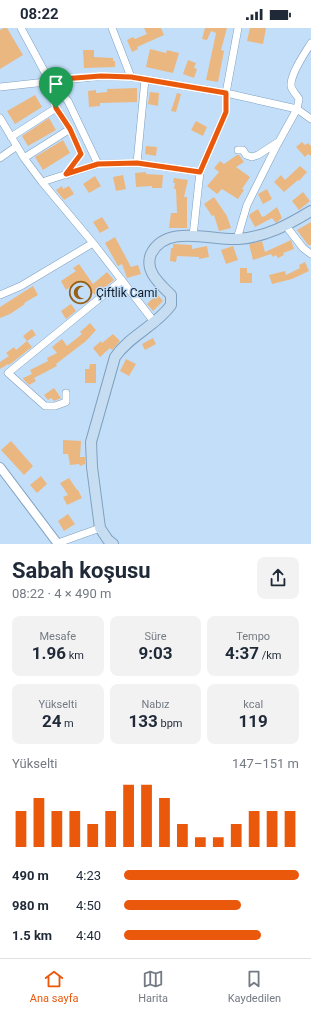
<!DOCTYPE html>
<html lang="tr">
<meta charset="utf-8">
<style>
:root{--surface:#fff;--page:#f2f2f3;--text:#1f2937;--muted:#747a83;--line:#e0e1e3;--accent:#ea580c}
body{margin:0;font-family:Roboto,sans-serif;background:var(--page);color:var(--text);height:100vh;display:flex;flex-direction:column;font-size:15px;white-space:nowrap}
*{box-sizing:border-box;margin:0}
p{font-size:13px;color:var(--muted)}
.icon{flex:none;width:22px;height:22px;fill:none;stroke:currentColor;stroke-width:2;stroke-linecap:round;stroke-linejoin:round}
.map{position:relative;height:516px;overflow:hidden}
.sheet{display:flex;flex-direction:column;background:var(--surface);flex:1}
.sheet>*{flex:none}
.pin{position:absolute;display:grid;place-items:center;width:34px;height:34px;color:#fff;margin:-41px -17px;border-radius:50% 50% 50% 0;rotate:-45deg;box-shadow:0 0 4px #0007}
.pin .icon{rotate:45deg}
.round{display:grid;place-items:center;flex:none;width:42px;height:42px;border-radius:8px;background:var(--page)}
.headline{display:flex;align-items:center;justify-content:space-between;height:68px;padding:0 12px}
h1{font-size:22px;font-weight:700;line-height:30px}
.stats{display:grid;grid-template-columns:repeat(3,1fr);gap:6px;height:68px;padding:4px 12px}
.stats div{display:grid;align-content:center;border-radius:8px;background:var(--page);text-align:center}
.stats b{font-size:17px;font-weight:700}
.stats small{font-size:11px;font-weight:400}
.stats p{font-size:11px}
.chart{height:112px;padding:8px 12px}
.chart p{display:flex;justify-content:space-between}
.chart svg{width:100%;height:72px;margin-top:4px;stroke:var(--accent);stroke-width:6}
ul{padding:0 12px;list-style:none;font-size:13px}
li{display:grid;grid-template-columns:64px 48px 1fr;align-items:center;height:30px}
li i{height:10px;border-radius:5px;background:var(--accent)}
.status{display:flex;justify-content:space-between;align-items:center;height:28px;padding:0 20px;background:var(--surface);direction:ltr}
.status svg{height:11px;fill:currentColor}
.menu{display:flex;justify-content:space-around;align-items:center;height:56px;border-top:1px solid var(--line);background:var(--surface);font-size:11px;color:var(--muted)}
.menu a{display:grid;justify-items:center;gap:2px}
.menu .active{color:var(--accent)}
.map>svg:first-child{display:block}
.building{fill:#ebb780}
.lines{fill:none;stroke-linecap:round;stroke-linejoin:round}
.minor-casing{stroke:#7fa0bf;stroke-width:8}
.tertiary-casing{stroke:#7fa0bf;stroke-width:10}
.secondary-casing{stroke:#7fa0bf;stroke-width:12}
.minor{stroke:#fff;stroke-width:7}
.tertiary{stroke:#fff;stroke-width:8}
.secondary{stroke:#c7def2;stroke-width:10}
.route-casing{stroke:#fff;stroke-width:8}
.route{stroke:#ea580c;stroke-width:5}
.labels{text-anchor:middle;stroke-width:3;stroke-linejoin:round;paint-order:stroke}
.poi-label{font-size:12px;fill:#0f1b27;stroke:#c3def9;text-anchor:start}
</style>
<div class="status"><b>08:22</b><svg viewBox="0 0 49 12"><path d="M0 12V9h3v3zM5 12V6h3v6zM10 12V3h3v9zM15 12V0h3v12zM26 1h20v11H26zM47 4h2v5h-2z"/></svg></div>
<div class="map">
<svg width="311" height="516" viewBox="0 0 311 516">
<rect width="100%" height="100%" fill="#c3def9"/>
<path class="building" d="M4 0H7L23 27 0 41V2Z
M144 0H161L164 7 137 19 138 21 132 24 127 12 133 9 135 11 147 6Z
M205 0H227L221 22 224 23 218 54 206 52 216 5 211 3 207 12 202 11Z
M250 0H266L263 16 247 13Z
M150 21 166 25 167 22 179 25 173 45 146 39Z
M83 22H94V29L113 30V33H115V39L84 40Z
M188 32 196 35 194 40 197 41 194 50 183 46Z
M137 60V74L100 75V78L89 79 88 63 96 62V65L107 64V61Z
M150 64 159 65 158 78 148 76Z
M177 65 181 66 176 84 171 83Z
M35 67 42 79 15 96 7 83Z
M49 90 56 102 28 118 22 108Z
M196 93 207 99 203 108 191 102Z
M63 112 70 125 43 142 35 129Z
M302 114 305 117 308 115 311 118V128L308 126 305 129 296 119Z
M146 118 157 119 156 128 145 126Z
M237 127H239L244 134 236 139 250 149 242 161 244 162 238 171 222 161 217 166 207 158 219 144 214 140 220 133 224 136Z
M300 138 307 144 299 153 298 152 284 164 274 154 281 147 285 152Z
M146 144V146L163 147 162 160H152V158L136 159 135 145Z
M123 147 126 161 116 163 113 149Z
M95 148 101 158 89 165 83 156Z
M174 150 188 152 184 169H187V200H169L171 185H177L176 161H174L175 155H173Z
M62 158 63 161 69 158 74 166 64 172 56 162Z
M267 161 272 171 263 176 258 166Z
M303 164 310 173 299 182 292 173Z
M214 169 227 188 231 200 219 203 214 187 212 188 204 176Z
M277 179 282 190 276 195 272 190 255 199 249 188 250 186 258 181 262 189 265 188Z
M102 189 109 200 100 205 93 194Z
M311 194V217H308L297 202Z
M115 209 131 239 138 237 141 246 127 250 122 236 118 238 105 215Z
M291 212 294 221 283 225 284 227 278 230 276 227 273 229 271 226 253 232 249 216 262 213 265 224Z
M173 216 192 217V221L207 218 209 229 199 231V229L177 228 176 234 170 233 171 220H173Z
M233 218 238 232 226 236 221 222Z
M305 234 309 243 292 251 272 256 269 247 285 243 286 247 300 240 299 237Z
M79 236 93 256 107 244 114 252 95 267 93 265 79 274 70 259 66 262 61 253 76 243 73 240Z
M240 240H247V245H252V255H240Z
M33 258 38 267 24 275 25 276 10 286 0 290V279Z
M157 266 163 273 153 283 147 276Z
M71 276 76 283 66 291 61 283Z
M90 295 96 302 86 313 56 336 57 338 34 350 36 353 29 357 24 352 23 350 32 346 30 342 48 333 47 330 57 325 52 319 62 311 67 318 82 306 80 304Z
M32 301 36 307 27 313 23 308Z
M113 306 120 313 112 322 110 320 100 329 93 320 101 313 102 315Z
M153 310 156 316 145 322 142 316Z
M27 313 32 319 9 337 8 336 0 341V334L9 328 6 325 14 319 16 322Z
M126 331 136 336 129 348 120 343Z
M90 336H96V355H85V341H89Z
M54 360 61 370 54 373 51 370 48 372 44 367Z
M63 412 81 413 80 429H85V436L80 438 79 436 70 437 68 426H63Z
M11 413 33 438 24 447 1 422Z
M41 448 47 456 37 465 30 457Z
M69 450 77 462H78L82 470 67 477 63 469 68 467 60 455Z
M68 486 75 496 64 503 58 493Z"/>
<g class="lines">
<defs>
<path id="minor" d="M21 0 49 52
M112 0 131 49
M0 59 101 48 131 49 226 65 297 81 311 91
M0 90 24 130 42 154 93 215 155 295
M11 109 56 80
M238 122H243L246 127 252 129 258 127 278 114
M0 130 17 118
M24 130 70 101
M137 135 145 51
M66 147 81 126 70 101 56 80 49 52 68 73 98 136
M42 154 98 136 137 135 200 144
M286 198 303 220 311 226
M193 208 200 144 226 84V65L238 0
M237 211 247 177 277 117 297 81 299 71C297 67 292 63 291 58 290 46 305 25 311 15
M0 267 21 258 93 215
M66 365V374L55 378H45L8 345 122 252
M58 515 100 500"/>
<path id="tertiary" d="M0 439 58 516"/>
<path id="secondary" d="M113 516 108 512 100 500 92 439 91 414 115 329C129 308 156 298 171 277V267C160 256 144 243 151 226 166 195 212 213 238 211 266 209 288 197 311 183"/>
</defs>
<use href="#minor" class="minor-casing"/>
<use href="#tertiary" class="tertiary-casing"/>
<use href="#secondary" class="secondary-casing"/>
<use href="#minor" class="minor"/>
<use href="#tertiary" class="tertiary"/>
<use href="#secondary" class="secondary"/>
</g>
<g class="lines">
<defs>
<path id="route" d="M101 48 131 49 226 65V84L200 144 137 135 98 136 66 146 81 126 70 101 56 80 49 52Z"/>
</defs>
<use href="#route" class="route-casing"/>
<use href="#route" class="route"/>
</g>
<defs>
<symbol id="mosque-ring" viewBox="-11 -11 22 22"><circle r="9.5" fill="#c3def9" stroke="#966018" stroke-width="1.5"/><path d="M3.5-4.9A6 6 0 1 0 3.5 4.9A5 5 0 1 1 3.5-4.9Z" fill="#966018"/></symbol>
</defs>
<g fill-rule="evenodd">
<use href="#mosque-ring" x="68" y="252" width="25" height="25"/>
</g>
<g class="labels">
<g class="poi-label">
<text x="96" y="269">Çiftlik Cami</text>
</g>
</g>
</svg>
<div class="pin" style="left:56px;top:80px;background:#1e9e55"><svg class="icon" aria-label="arrive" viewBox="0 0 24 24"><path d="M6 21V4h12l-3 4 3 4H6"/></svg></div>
</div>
<section class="sheet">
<div class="headline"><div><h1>Sabah koşusu</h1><p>08:22 · 4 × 490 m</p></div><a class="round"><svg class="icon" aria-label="share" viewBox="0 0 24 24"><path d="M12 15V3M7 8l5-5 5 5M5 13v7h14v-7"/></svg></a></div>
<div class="stats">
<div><p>Mesafe</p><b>1.96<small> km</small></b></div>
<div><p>Süre</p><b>9:03</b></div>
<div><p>Tempo</p><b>4:37<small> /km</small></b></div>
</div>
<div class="stats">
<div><p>Yükselti</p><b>24<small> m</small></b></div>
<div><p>Nabız</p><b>133<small> bpm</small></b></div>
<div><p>kcal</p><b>119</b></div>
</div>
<div class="chart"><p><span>Yükselti</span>147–151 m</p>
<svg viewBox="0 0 160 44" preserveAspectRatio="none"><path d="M5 44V22M15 44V14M25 44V22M35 44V22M45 44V30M55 44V22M65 44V6M75 44V6M85 44V14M95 44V30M105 44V38M115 44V38M125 44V30M135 44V22M145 44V22M155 44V22"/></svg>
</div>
<ul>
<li><b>490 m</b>4:23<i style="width:100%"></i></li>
<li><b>980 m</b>4:50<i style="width:67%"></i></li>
<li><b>1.5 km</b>4:40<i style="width:78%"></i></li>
</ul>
</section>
<nav class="menu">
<a class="active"><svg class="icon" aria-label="home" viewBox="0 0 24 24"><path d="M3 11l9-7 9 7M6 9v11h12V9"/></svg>Ana sayfa</a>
<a><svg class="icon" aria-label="map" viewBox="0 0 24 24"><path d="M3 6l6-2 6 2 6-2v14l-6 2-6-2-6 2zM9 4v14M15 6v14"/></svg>Harita</a>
<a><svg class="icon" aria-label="saved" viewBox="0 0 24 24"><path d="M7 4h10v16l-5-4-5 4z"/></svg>Kaydedilen</a>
</nav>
